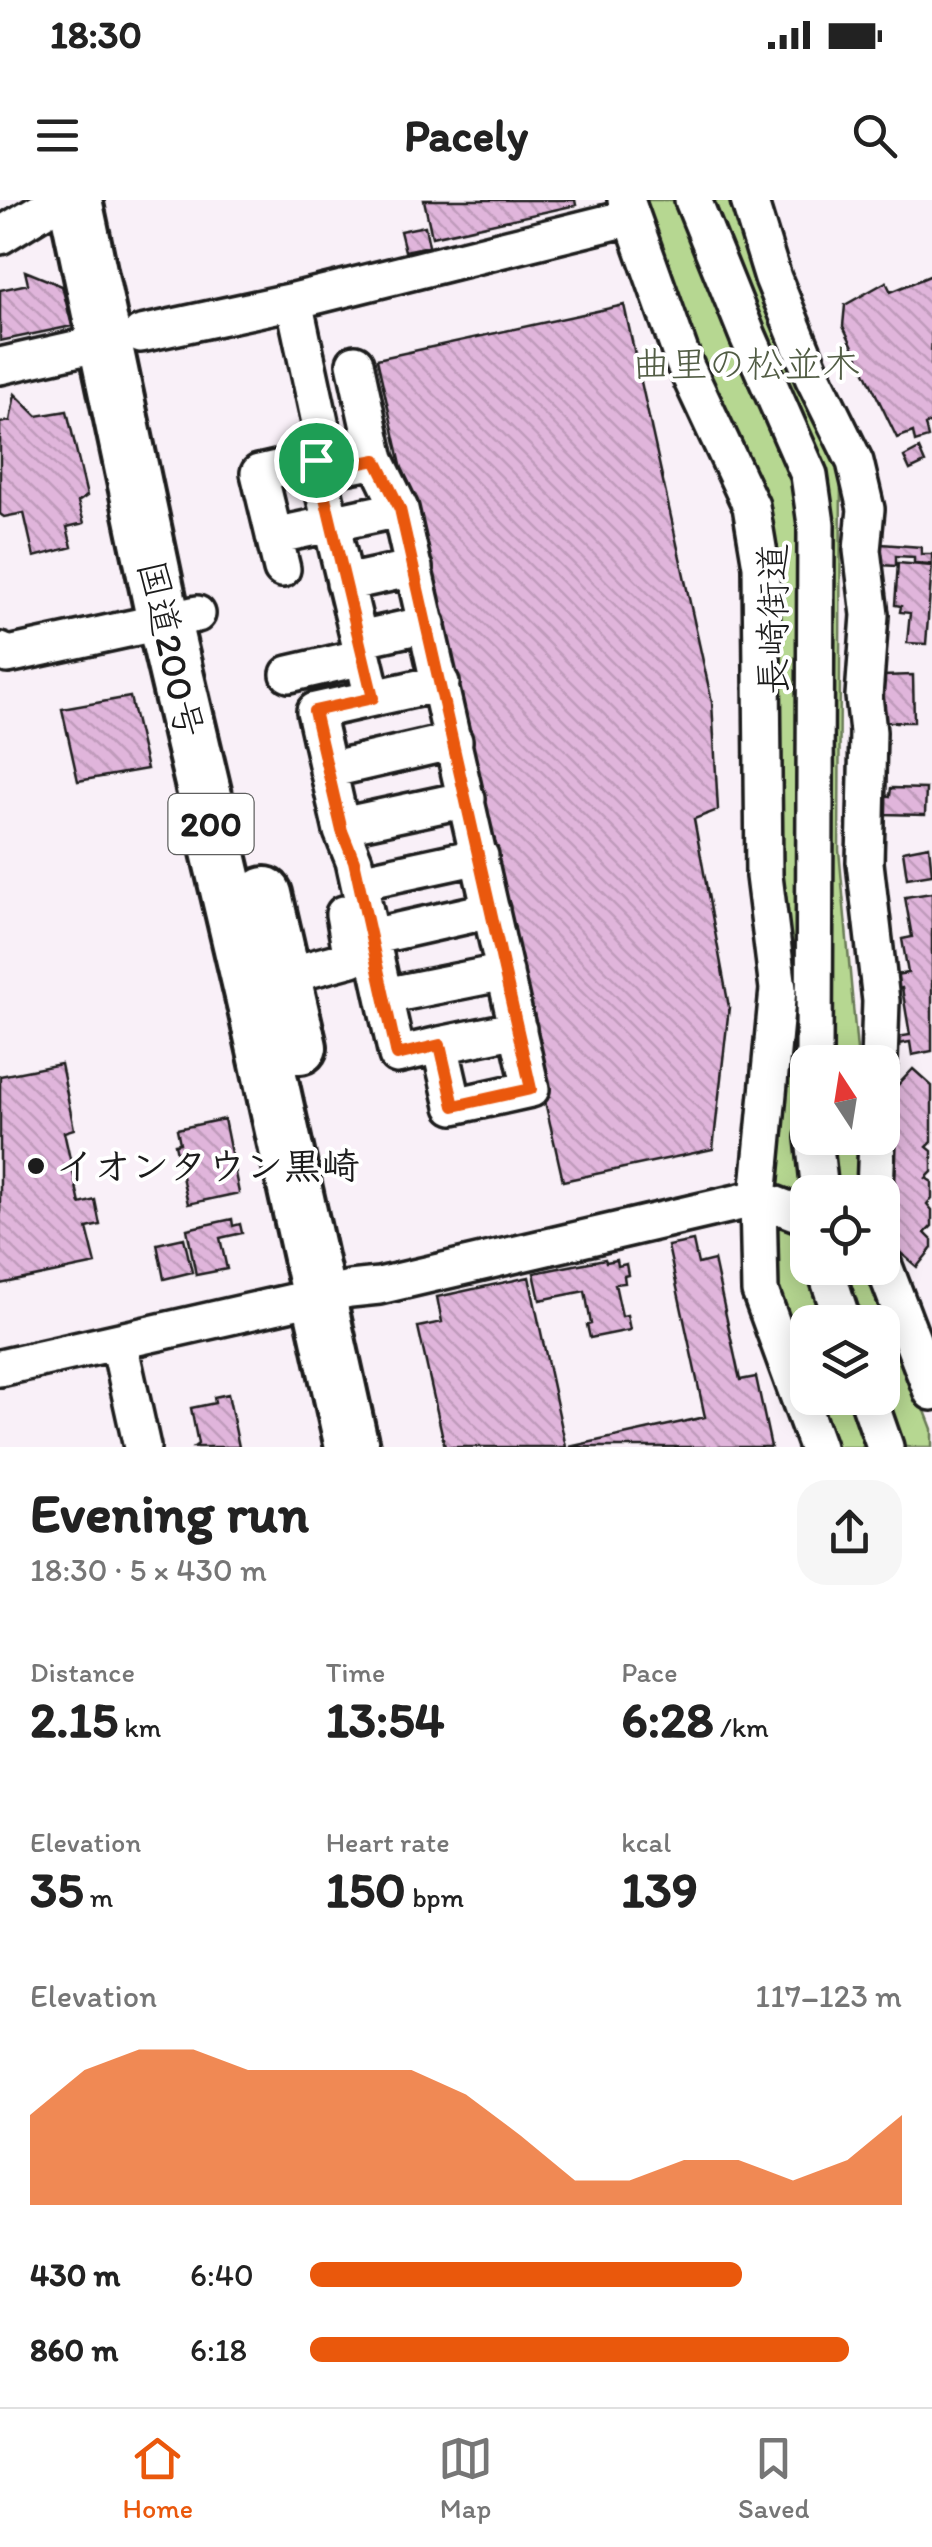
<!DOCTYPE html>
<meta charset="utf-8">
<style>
:root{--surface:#fff;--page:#f6f6f6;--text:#222;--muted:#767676;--line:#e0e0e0;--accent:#ea580c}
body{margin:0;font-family:Itim,"Klee One",sans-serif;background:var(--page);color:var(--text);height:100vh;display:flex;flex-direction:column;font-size:38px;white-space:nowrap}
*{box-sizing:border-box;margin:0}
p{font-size:32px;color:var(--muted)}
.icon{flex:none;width:55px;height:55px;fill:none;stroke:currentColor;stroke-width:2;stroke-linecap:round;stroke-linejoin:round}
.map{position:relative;height:1247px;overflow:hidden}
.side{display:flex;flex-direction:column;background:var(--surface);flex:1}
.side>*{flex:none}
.needle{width:65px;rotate:348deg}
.buttons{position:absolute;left:790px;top:845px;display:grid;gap:20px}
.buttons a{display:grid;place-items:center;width:110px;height:110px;border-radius:20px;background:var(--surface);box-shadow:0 5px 25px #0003;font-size:50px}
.pin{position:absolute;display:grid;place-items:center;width:85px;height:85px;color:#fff;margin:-42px;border:5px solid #fff;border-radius:50%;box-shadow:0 2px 10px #0007}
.round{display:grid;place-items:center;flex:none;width:105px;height:105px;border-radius:30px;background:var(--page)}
.headline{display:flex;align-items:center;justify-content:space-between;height:170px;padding:0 30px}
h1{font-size:55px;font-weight:800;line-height:75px}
.figures{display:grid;grid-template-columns:repeat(3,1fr);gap:15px;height:170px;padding:10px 30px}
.figures div{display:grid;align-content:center}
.figures b{font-size:50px;font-weight:800}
.figures small{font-size:28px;font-weight:400}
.figures p{font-size:28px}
.chart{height:280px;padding:20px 30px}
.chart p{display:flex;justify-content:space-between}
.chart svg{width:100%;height:180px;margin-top:10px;fill:var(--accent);opacity:.7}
ul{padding:0 30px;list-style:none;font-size:32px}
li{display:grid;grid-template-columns:160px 120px 1fr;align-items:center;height:75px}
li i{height:25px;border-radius:12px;background:var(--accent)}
.status{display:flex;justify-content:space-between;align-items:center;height:70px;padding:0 50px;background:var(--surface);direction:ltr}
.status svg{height:28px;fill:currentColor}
header{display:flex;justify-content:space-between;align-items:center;height:130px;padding:0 30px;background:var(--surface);font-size:45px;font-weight:800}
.dock{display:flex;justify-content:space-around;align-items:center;height:140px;border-top:2px solid var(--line);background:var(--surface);font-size:28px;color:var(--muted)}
.dock a{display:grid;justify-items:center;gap:5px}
.dock .active{color:var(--accent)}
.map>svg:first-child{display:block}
.park{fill:#b6d791;stroke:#697a56;stroke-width:2.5}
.building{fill:url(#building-back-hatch);stroke:#1c1c1c;stroke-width:2.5}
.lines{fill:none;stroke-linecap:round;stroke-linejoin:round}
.minor-casing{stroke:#1c1c1c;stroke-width:42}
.highway-casing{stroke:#1c1c1c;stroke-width:60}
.minor{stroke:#fff;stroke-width:35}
.highway{stroke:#fff;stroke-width:52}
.route-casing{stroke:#fff;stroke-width:20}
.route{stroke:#ea580c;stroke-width:12}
.poi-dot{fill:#1c1c1c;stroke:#fff;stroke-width:4}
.labels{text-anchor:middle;stroke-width:8;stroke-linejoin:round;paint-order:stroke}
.shield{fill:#fff;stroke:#606060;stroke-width:2.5}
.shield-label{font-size:35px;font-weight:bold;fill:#1c1c1c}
.park-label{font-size:38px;fill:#525d45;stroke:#fff}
.street-label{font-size:38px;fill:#1c1c1c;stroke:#fff}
.poi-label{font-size:38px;font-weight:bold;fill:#1c1c1c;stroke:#fff;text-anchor:start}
</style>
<div class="status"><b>18:30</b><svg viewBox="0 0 49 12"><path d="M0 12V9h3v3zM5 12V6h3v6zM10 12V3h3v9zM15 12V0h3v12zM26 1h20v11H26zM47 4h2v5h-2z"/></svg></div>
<header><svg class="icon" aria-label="menu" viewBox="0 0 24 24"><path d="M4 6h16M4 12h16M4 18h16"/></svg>Pacely<svg class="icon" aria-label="search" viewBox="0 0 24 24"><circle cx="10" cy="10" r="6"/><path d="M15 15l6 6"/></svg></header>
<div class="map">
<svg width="932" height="1247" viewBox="0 0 932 1247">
<defs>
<pattern id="building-back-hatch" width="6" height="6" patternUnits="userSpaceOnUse" patternTransform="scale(2.5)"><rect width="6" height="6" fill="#e0b5db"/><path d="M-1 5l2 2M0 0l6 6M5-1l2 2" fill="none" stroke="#c09bbb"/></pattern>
</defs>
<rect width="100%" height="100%" fill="#f9f0f8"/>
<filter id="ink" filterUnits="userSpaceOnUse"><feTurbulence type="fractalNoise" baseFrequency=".01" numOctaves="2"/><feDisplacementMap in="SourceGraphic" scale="20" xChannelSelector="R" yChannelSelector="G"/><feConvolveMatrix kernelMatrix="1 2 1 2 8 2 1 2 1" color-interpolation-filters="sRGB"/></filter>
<g filter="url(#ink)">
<path class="park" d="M640 0H736L841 264 839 650 858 862H808V938H865L867 992H808V1068H870L932 1229V1247H829L810 1198H882V1122H808L807 1192 770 1091 772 330 695 161Z"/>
<path class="building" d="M424 0H575L576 5 432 37Z
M425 26 429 46 405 51 400 31Z
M25 71 62 86 72 126 0 141V90L28 84Z
M932 75 931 222 925 225 928 238 915 242 913 232 897 238 843 126 845 105 886 82 891 92Z
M624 105 712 502 718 610 694 619 729 807 713 949 563 981 377 159Z
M15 194 37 216 67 211 87 296 78 302 84 323 67 327 72 347 34 357 24 313 4 317 0 314V223L10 221Z
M919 249 925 263 910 270 904 257Z
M881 344 921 347V354H932V364L914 363V357L896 356V366L880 365Z
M898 363 932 366 926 444 907 443 910 413 900 412 901 406 895 405Z
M913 475 914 522H883L882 476Z
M130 497 147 569 78 581 62 509Z
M891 588 926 589 925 615 882 614V595L890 596Z
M929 646 932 674 907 678 903 651Z
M932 693V851L912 855 910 842 898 844 897 837 910 835 902 788 898 789 895 775 908 773 902 739 912 737 905 697Z
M61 864 74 929 64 932 80 1004 95 1000 100 1025 87 1028 96 1064 0 1084V876Z
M913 869 932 886V942L927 947 932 951V972L926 978 932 982V998L927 1004 932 1010V1026L925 1033 932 1040V1048L917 1067 896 1049 899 1043 892 1038 896 887Z
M224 919 239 993 188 1004 175 944 180 943 177 929Z
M232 1019 233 1026 240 1024 242 1033 220 1038 227 1069 196 1075 187 1029Z
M184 1038 192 1072 164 1079 157 1044Z
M693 1041 698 1064 714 1060 740 1180 756 1177 771 1247H569L705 1217 668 1046Z
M605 1059 606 1062 617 1060 618 1066 626 1064 628 1075 624 1076 625 1083 615 1084 622 1116 627 1115 630 1130 590 1138 587 1125 591 1124 585 1091 540 1100 534 1073Z
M529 1077 566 1247H445L418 1127 442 1122 437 1097Z
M228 1194 239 1247H194L198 1244 191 1208 215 1203 214 1197Z"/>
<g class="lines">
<defs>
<path id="minor" d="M626 0 684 163 751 306 761 366 764 676 778 789 758 998 760 1091 817 1247
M693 0 747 134 809 275 816 324 814 862
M749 0 773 78 813 177 855 262 866 309 862 350 870 415 864 496 868 532 865 663 881 801 879 862
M0 36 59 0
M294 101 330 269 376 260 400 309 531 889 454 906 440 845 518 829
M141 134 294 101 632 17
M355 163 376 260
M0 166 106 142
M316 260 373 498
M274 336 400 309
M282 369 259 273 316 260 330 269
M345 383 414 368
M359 439 427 424
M0 451 8 455 197 414
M289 474 363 457
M328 570 454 541
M341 626 467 599
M359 682 480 656
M371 737 491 710
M285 776 352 758 344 714
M385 796 505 772
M440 845 397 855 354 661 342 631 315 511 441 483
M814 938 820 992
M875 992 877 938
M882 1061 932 1192
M825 1068 843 1122
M119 1143 142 1247
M0 1168 350 1089 379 1086 758 998 808 1017
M868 1198 885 1247"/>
<path id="highway" d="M75 0 164 422 254 804 352 1247
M265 694 300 847"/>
</defs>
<use href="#minor" class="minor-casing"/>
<use href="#highway" class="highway-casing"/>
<use href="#minor" class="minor"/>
<use href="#highway" class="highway"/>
</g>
</g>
<g class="lines" filter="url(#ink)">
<defs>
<path id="route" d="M316 260 330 269 376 260 400 309 531 889 454 906 440 845 397 855 354 661 342 631 314 511 373 498Z"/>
</defs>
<use href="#route" class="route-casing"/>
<use href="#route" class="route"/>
</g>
<circle class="poi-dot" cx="36" cy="966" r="10"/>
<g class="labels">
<rect class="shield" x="168.5" y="594" width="85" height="60" rx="8"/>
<g class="shield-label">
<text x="211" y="636">200</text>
</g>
<g class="park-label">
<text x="746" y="177">曲里の松並木</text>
</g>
<g class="street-label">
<text transform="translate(773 419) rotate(-90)" y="13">長崎街道</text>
<text transform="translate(171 449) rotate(77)" y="13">国道200号</text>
</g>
<g class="poi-label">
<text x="56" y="979">イオンタウン黒崎</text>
</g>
</g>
</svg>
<div class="buttons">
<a><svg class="needle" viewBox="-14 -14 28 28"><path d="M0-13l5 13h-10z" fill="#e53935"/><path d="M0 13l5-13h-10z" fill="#767676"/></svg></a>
<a><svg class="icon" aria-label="locate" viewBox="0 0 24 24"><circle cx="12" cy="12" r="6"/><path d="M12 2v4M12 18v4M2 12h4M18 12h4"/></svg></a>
<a><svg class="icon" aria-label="layers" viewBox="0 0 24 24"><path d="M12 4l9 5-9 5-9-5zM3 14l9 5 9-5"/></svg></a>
</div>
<div class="pin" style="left:316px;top:260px;background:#1e9e55"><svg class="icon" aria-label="arrive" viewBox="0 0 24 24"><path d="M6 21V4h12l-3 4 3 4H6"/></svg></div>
</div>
<section class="side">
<div class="headline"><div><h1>Evening run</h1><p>18:30 · 5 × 430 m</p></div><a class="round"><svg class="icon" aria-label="share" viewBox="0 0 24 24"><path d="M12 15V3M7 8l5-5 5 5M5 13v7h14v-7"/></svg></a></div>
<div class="figures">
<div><p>Distance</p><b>2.15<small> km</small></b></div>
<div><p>Time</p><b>13:54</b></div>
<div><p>Pace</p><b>6:28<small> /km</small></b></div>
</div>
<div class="figures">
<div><p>Elevation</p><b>35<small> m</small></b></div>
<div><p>Heart rate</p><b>150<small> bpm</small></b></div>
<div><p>kcal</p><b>139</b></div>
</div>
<div class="chart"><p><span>Elevation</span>117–123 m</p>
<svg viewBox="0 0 160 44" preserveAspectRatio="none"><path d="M0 44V22L10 11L20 6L30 6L40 11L50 11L60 11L70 11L80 17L90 27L100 38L110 38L120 33L130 33L140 38L150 33L160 22V44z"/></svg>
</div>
<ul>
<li><b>430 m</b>6:40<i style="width:73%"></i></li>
<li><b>860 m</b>6:18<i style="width:91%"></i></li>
</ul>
</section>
<nav class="dock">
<a class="active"><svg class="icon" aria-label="home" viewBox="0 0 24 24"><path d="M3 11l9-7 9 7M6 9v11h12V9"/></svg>Home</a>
<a><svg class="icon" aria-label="map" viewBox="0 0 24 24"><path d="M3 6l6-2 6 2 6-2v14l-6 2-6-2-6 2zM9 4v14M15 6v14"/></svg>Map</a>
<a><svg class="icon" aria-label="saved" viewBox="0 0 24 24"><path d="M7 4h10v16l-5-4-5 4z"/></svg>Saved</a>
</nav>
